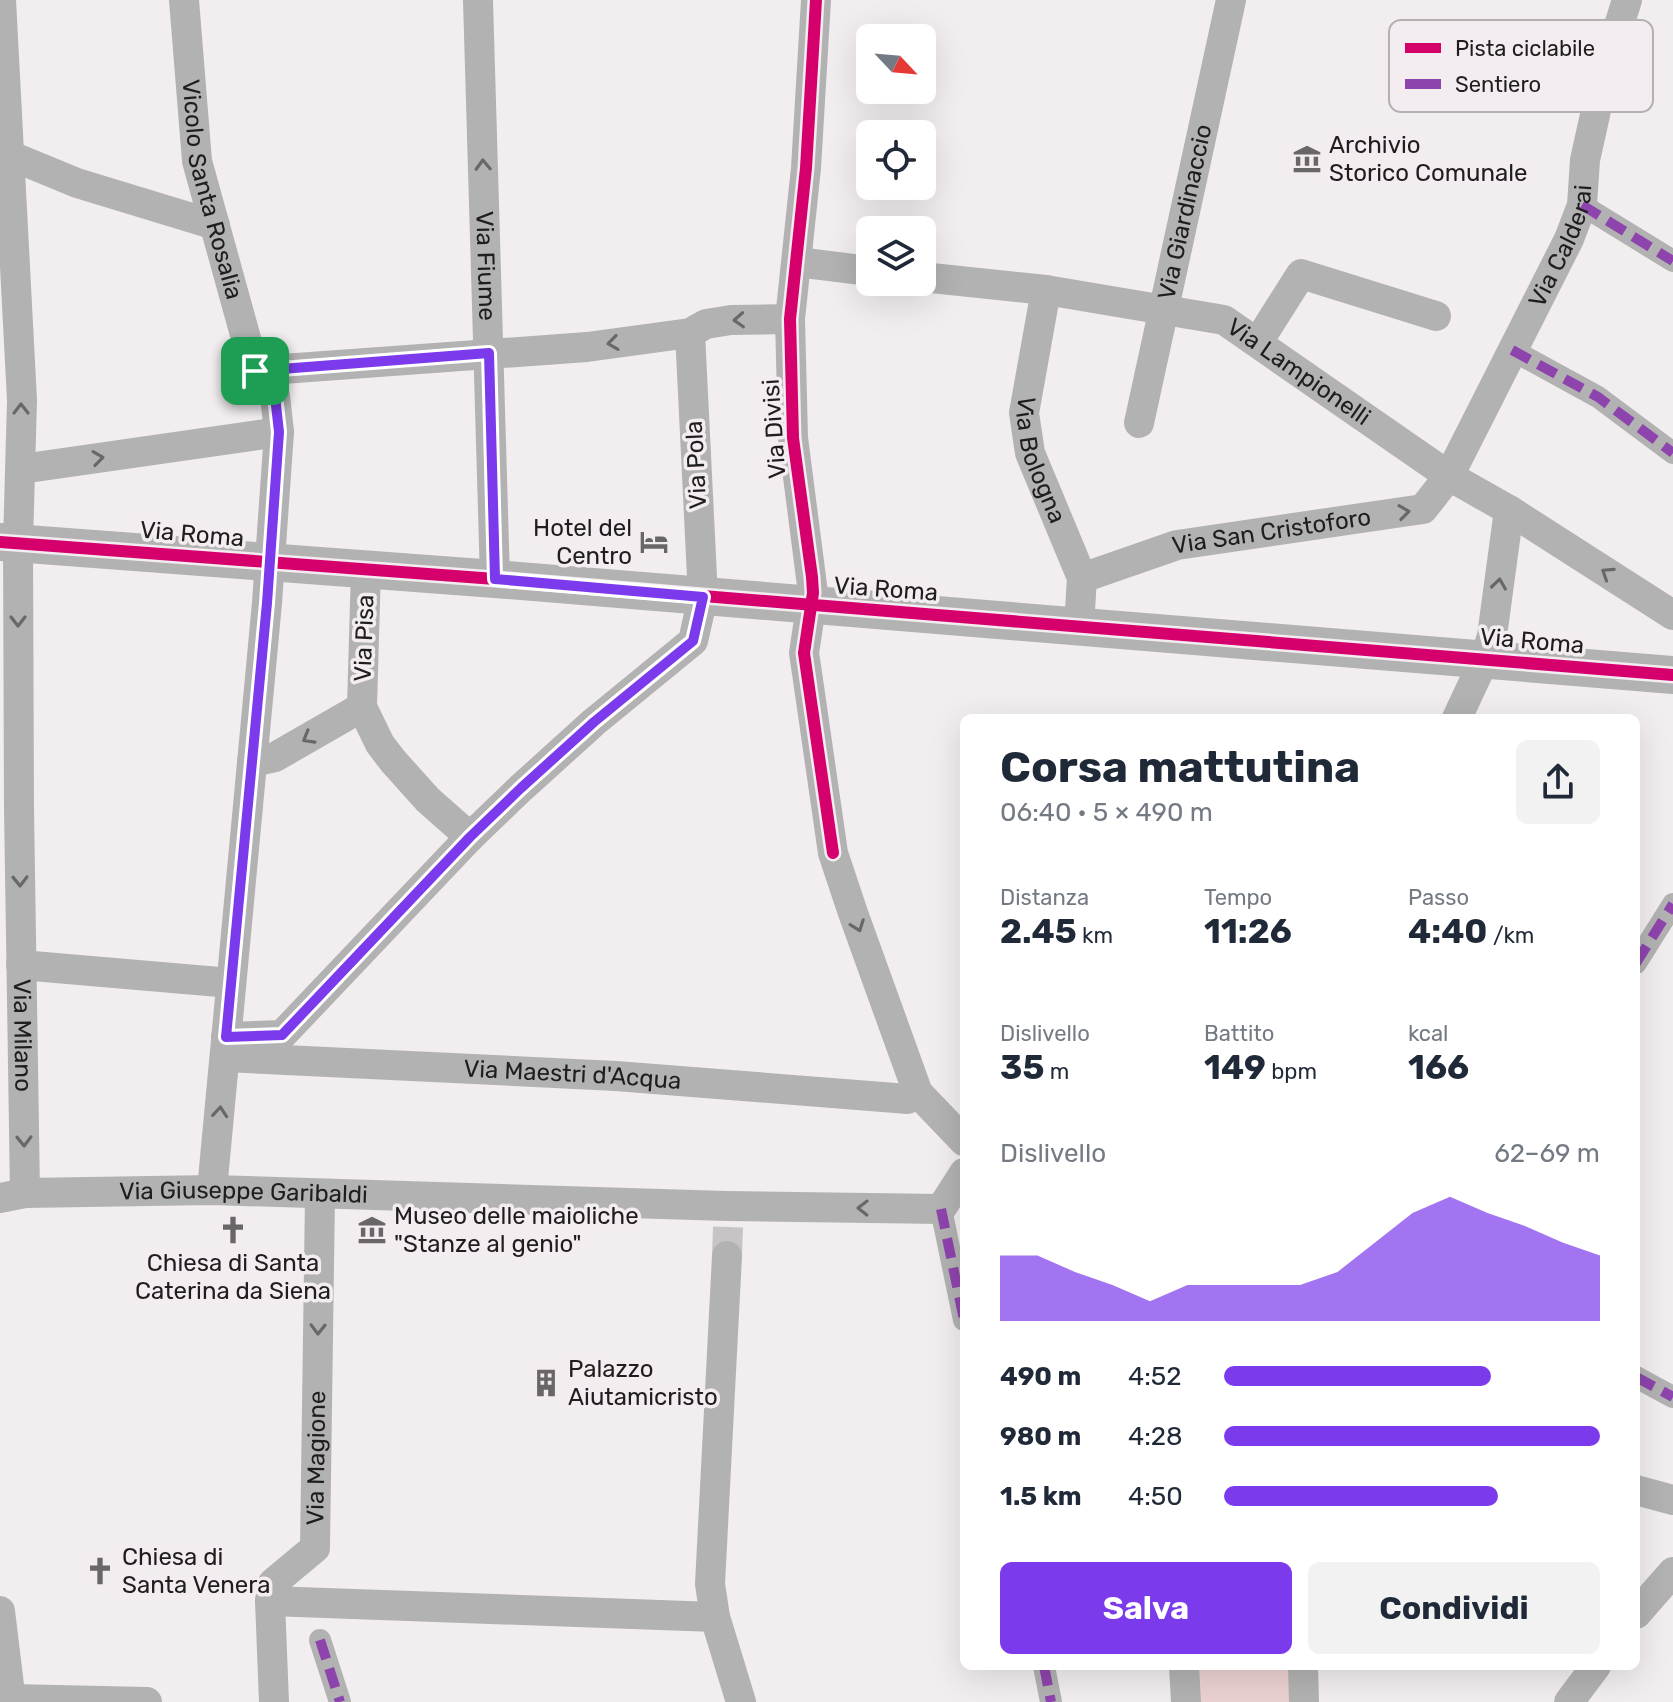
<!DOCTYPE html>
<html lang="it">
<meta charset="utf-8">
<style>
:root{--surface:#fff;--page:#f2f2f3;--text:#1f2937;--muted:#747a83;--accent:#7c3aed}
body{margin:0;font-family:Rubik,sans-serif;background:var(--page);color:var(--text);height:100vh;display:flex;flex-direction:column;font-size:30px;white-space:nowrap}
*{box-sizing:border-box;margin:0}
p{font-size:26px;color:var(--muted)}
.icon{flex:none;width:44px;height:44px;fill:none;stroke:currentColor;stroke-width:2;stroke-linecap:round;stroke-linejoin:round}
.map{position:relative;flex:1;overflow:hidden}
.sheet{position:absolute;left:960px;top:714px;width:680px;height:956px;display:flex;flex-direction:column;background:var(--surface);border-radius:12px;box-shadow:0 8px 32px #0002}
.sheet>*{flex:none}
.needle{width:52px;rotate:116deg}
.controls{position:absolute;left:856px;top:24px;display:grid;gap:16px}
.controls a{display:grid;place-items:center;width:80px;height:80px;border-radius:12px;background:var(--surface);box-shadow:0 8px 32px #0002;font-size:40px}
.pin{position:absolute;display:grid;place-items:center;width:68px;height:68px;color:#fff;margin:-34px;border-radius:16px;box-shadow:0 4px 12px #0006}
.round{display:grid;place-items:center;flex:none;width:84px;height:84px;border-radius:12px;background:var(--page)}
.head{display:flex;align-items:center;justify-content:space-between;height:136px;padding:0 40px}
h1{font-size:44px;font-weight:700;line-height:60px}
.metrics{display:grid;grid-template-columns:repeat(3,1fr);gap:12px;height:136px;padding:8px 40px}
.metrics div{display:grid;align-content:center}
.metrics b{font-size:34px;font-weight:700}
.metrics small{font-size:22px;font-weight:400}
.metrics p{font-size:22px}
.chart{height:224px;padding:16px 40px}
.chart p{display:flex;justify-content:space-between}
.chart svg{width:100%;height:144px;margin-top:8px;fill:var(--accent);opacity:.7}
.button{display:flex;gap:16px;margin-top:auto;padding:16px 40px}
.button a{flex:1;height:92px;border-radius:12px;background:var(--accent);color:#fff;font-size:32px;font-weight:700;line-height:92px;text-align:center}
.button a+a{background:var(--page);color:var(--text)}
ul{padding:0 40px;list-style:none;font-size:26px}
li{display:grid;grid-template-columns:128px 96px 1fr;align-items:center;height:60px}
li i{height:20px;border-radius:10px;background:var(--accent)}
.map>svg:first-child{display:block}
.green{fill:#ecd1d2}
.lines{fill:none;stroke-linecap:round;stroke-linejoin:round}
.minor-tunnel{stroke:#c8c4c6;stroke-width:30;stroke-dasharray:30 15;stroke-linecap:butt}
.pedestrian{stroke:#b3b2b2;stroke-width:22}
.minor{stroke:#b3b2b2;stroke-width:30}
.tertiary{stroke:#b3b2b2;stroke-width:38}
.quiet{stroke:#8e44ad;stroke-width:10;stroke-dasharray:20 10;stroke-linecap:butt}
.cycleway-casing{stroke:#f3edf1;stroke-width:17}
.cycleway{stroke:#d6006c;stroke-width:12}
.oneway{stroke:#696868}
.route-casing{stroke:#fff;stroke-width:16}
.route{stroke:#7c3aed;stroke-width:10}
.labels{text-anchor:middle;stroke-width:7;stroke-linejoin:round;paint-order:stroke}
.poi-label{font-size:24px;fill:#1f1d1e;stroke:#f3edf1;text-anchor:start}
.street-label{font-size:24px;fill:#1f1d1e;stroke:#f3edf1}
.key{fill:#f3edf1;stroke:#b3afb2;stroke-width:2}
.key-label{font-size:22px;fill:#1f1d1e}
</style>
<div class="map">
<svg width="1673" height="1702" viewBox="0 0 1673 1702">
<rect width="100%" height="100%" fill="#f2eef0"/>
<path class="green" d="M1189 1666H1290L1292 1702H1191Z"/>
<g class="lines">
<path class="minor-tunnel" d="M727 1256 728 1227"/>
<path class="pedestrian" d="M1582 205 1673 261
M1512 350 1598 397 1673 453
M1636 963 1673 904
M941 1209 964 1320
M1636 1377 1673 1397
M320 1640 340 1702
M1044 1666 1051 1702"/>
<g class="minor">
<path id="s1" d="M1 0 22 400 18 543 19 809 25 1193"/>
<path id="s2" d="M184 0 197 161 255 371 275 396 279 432 267 603 212 1190"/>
<path id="s3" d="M478 0 495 579"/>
<path d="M816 0 806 168 790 319 793 438 813 593 804 653 807 673 833 853 853 913 918 1093 964 1141"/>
<path d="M9 155 77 183 215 225"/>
<path d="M797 262 870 271"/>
<path id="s4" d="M922 277 1046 290 1224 320 1449 476 1509 510 1673 615"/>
<path id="s5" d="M1046 290 1024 413 1030 453 1082 578 1079 626"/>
<path d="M1258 342 1301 274 1436 316"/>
<path d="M255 371 587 347 690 333 706 324 731 320 790 319"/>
<path id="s6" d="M1139 423 1231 0"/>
<path d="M21 469 279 432"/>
<path d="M366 568 362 707 380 744 393 761 428 800 470 837"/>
<path id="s7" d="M1082 578 1177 545 1423 509 1449 476 1569 239 1582 205 1585 160 1605 70 1627 0"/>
<path d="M1457 718 1485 658 1492 636 1509 510"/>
<path d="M252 762 275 757 362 707"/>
<path d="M21 965 231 983"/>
<path d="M226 1037 282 1035 470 837 521 788 594 722 693 641 703 597 690 333"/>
<path id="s8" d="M225 1057 616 1076 908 1099 918 1093"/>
<path id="s9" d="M0 1198 25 1193 212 1190 726 1206 941 1209 964 1173"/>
<path d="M727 1256 710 1584 715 1617 741 1702"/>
<path d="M1636 1490 1673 1500"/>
<path d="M270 1601 715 1617"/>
<path d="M0 1611 11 1702"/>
<path d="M1636 1614 1673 1572"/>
<path d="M1184 1666 1186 1702"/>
<path d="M1303 1666 1304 1702"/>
<path d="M11 1699 147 1702"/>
<path id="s10" d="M274 1702 270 1601 273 1583 315 1548 320 1195"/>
<path d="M1569 1702 1596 1666"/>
</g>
<path class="tertiary" d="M0 542 495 579 1673 675"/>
<path class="quiet" d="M1582 205 1673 261
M1512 350 1598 397 1673 453
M1636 963 1673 904
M941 1209 964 1320
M1636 1377 1673 1397
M320 1640 340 1702
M1044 1666 1051 1702"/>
<defs>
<path id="cycleway" d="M816 0 806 168 790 319 793 438 812 577 813 593 804 653 833 853
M0 542 495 579 1673 675"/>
</defs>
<use href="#cycleway" class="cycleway-casing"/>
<use href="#cycleway" class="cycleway"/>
</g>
<defs><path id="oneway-chevron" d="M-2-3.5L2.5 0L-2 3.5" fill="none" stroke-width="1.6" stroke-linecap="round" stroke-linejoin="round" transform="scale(2)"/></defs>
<g class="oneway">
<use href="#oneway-chevron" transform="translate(483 165) rotate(-92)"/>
<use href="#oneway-chevron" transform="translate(739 320) rotate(177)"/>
<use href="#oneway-chevron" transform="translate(613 343) rotate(172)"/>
<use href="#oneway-chevron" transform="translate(21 409) rotate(-90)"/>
<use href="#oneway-chevron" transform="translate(98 458) rotate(-8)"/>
<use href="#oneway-chevron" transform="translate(1404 512) rotate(-8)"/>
<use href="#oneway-chevron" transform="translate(1607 573) rotate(-147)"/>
<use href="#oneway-chevron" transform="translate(1499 584) rotate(-82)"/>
<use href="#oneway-chevron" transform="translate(18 621) rotate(90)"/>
<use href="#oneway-chevron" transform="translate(308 738) rotate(150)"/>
<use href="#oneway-chevron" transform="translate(20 881) rotate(89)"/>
<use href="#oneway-chevron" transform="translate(858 926) rotate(70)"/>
<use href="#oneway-chevron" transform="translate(220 1112) rotate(-85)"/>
<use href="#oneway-chevron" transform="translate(24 1141) rotate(89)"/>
<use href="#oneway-chevron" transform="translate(863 1208) rotate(-179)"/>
<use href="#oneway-chevron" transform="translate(318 1329) rotate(91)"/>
</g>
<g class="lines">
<defs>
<path id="route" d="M489 353 495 579 703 597 693 641 594 722 521 788 470 837 282 1035 226 1037 267 603 279 432 275 396 255 371Z"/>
</defs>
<use href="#route" class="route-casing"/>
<use href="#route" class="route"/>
</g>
<defs>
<symbol id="museum-bare" viewBox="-9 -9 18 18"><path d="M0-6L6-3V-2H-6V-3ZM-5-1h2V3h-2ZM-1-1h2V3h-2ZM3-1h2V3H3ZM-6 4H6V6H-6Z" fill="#696668" stroke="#f3edf1" stroke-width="2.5" paint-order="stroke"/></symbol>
<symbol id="hotel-bare" viewBox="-9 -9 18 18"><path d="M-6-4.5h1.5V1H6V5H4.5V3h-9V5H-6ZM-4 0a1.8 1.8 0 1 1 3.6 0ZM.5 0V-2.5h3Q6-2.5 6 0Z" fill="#696668" stroke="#f3edf1" stroke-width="2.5" paint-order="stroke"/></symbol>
<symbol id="church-bare" viewBox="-9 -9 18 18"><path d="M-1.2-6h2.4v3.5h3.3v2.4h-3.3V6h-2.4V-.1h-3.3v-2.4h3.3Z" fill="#696668" stroke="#f3edf1" stroke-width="2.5" paint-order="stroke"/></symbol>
<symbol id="building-bare" viewBox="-9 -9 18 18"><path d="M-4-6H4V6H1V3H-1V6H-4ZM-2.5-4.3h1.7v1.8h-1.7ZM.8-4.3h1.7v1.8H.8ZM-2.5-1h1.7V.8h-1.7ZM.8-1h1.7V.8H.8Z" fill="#696668" stroke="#f3edf1" stroke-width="2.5" paint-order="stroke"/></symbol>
</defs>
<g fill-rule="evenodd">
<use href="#museum-bare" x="1287" y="139" width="40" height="40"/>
<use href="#hotel-bare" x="634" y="522" width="40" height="40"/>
<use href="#church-bare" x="213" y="1210" width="40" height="40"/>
<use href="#museum-bare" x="352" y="1210" width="40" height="40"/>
<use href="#building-bare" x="526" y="1363" width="40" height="40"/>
<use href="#church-bare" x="80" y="1551" width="40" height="40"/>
</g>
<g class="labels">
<g class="poi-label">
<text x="1329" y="153">Archivio<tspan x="1329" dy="28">Storico Comunale</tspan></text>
<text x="632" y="536" text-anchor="end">Hotel del<tspan x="632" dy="28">Centro</tspan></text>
<text x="394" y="1224">Museo delle maioliche<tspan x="394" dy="28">"Stanze al genio"</tspan></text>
<text x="233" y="1271" text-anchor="middle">Chiesa di Santa<tspan x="233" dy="28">Caterina da Siena</tspan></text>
<text x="568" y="1377">Palazzo<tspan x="568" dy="28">Aiutamicristo</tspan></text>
<text x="122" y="1565">Chiesa di<tspan x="122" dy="28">Santa Venera</tspan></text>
</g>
<g class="street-label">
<text dy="8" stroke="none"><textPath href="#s2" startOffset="192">Vicolo Santa Rosalia</textPath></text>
<text dy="8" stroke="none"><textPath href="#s6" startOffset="216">Via Giardinaccio</textPath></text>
<text dy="8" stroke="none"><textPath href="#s7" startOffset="648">Via Calderai</textPath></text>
<text dy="8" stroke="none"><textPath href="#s3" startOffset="266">Via Fiume</textPath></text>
<text dy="8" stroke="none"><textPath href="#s4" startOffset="396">Via Lampionelli</textPath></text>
<text transform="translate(774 429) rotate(-94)" y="8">Via Divisi</text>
<text dy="8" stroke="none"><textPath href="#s5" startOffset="174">Via Bologna</textPath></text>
<text transform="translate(696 465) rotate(-93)" y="8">Via Pola</text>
<text dy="8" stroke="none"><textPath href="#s7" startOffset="196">Via San Cristoforo</textPath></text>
<text transform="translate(192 534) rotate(5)" y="8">Via Roma</text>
<text transform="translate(886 589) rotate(4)" y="8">Via Roma</text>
<text transform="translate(364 638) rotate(-88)" y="8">Via Pisa</text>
<text transform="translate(1532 641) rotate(5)" y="8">Via Roma</text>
<text dy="8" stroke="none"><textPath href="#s1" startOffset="1036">Via Milano</textPath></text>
<text dy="8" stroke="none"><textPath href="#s8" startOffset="348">Via Maestri d'Acqua</textPath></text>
<text dy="8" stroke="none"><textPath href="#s9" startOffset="244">Via Giuseppe Garibaldi</textPath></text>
<text dy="8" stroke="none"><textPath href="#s10" startOffset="264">Via Magione</textPath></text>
</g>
</g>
<rect x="1389" y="20" width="264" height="92" rx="12" class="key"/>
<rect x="1405" y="43" width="36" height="10" fill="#d6006c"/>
<rect x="1405" y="79" width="36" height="10" fill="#8e44ad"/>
<g class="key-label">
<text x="1455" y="56">Pista ciclabile</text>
<text x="1455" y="92">Sentiero</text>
</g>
</svg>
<div class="controls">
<a><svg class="needle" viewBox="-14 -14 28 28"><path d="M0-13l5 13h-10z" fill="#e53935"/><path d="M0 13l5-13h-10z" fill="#747a83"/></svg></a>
<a><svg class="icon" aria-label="locate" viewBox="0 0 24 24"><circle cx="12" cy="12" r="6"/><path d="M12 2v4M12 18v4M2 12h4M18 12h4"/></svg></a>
<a><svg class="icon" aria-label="layers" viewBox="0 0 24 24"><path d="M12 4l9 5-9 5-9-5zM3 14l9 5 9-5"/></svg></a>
</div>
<div class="pin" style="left:255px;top:371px;background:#1e9e55"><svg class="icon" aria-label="arrive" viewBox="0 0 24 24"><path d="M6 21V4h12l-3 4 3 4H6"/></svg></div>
<section class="sheet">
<div class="head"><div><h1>Corsa mattutina</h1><p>06:40 · 5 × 490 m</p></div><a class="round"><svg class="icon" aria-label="share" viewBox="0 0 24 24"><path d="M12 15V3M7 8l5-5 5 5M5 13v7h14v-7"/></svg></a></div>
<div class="metrics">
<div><p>Distanza</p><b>2.45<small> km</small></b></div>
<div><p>Tempo</p><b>11:26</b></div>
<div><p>Passo</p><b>4:40<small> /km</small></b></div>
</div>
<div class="metrics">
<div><p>Dislivello</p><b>35<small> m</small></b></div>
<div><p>Battito</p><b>149<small> bpm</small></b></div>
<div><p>kcal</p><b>166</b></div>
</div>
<div class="chart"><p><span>Dislivello</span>62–69 m</p>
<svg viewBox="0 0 160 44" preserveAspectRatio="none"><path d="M0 44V24L10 24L20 29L30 33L40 38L50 33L60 33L70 33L80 33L90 29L100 20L110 11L120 6L130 11L140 15L150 20L160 24V44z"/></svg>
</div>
<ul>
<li><b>490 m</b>4:52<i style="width:71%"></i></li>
<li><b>980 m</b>4:28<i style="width:100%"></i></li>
<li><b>1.5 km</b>4:50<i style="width:73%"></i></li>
</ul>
<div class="button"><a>Salva</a><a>Condividi</a></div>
</section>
</div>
